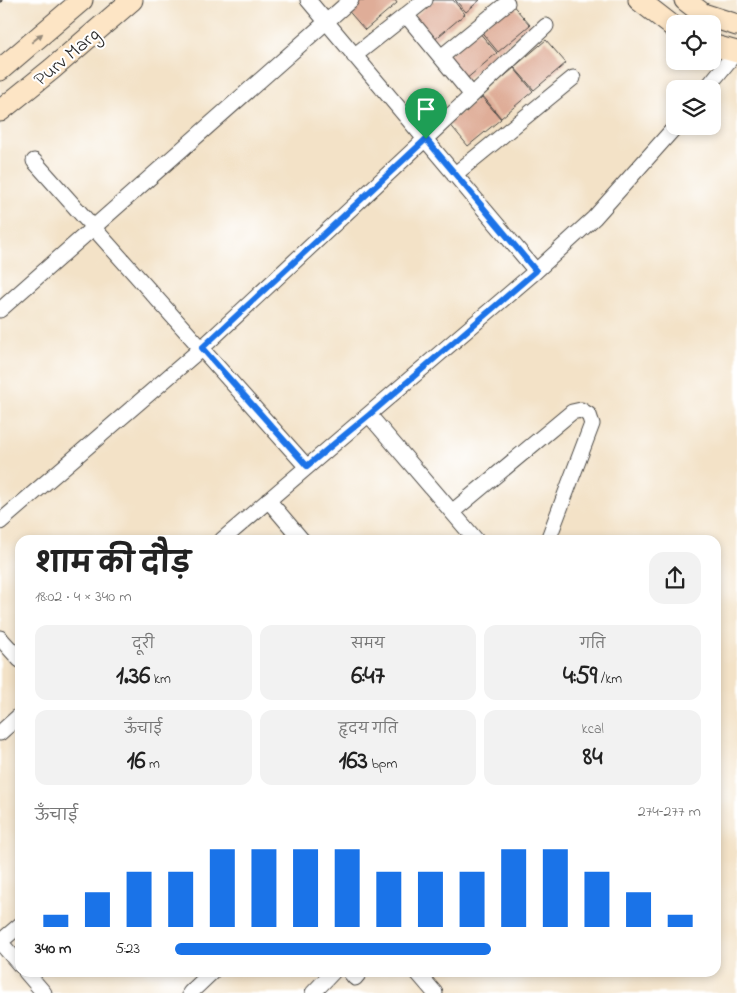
<!DOCTYPE html>
<html lang="hi">
<meta charset="utf-8">
<style>
:root{--surface:#fff;--page:#f2f2f2;--text:#222;--muted:#767676;--accent:#1a73e8}
body{margin:0;font-family:"Indie Flower","Playpen Sans Deva",sans-serif;background:var(--page);color:var(--text);height:100vh;display:flex;flex-direction:column;font-size:19px;white-space:nowrap}
*{box-sizing:border-box;margin:0}
p{font-size:16px;color:var(--muted)}
.icon{flex:none;width:28px;height:28px;fill:none;stroke:currentColor;stroke-width:2;stroke-linecap:round;stroke-linejoin:round}
.map{position:relative;flex:1;overflow:hidden}
.side{position:absolute;left:15px;top:535px;width:706px;height:442px;display:flex;flex-direction:column;background:var(--surface);border-radius:15px;box-shadow:0 2px 8px #0003}
.side>*{flex:none}
.tools{position:absolute;left:666px;top:15px;display:grid;gap:10px}
.tools a{display:grid;place-items:center;width:55px;height:55px;border-radius:10px;background:var(--surface);box-shadow:0 2px 8px #0003;font-size:25px}
.pin{position:absolute;display:grid;place-items:center;width:42px;height:42px;color:#fff;margin:-51px -21px;border-radius:50% 50% 50% 0;rotate:-45deg;box-shadow:0 0 5px #0007}
.pin .icon{rotate:45deg}
.round{display:grid;place-items:center;flex:none;width:52px;height:52px;border-radius:15px;background:var(--page)}
.overview{display:flex;align-items:center;justify-content:space-between;height:85px;padding:0 20px}
h1{font-size:28px;font-weight:700;line-height:38px}
.figures{display:grid;grid-template-columns:repeat(3,1fr);gap:8px;height:85px;padding:5px 20px}
.figures div{display:grid;align-content:center;border-radius:12px;background:var(--page);text-align:center}
.figures b{font-size:25px;font-weight:700}
.figures small{font-size:14px;font-weight:400}
.figures p{font-size:14px}
.chart{height:140px;padding:10px 20px}
.chart p{display:flex;justify-content:space-between}
.chart svg{width:100%;height:90px;margin-top:5px;stroke:var(--accent);stroke-width:6}
ul{padding:0 20px;list-style:none;font-size:16px}
li{display:grid;grid-template-columns:80px 60px 1fr;align-items:center;height:38px}
li i{height:12px;border-radius:6px;background:var(--accent)}
.map>svg:first-child{display:block}
.building{fill:#dfad98}
.lines{fill:none;stroke-linecap:round;stroke-linejoin:round}
.street-casing{stroke:#494642;stroke-width:17}
.secondary-casing{stroke:#494642;stroke-width:23}
.path{stroke:#494642;stroke-width:3;stroke-dasharray:4 4;stroke-linecap:butt}
.street{stroke:#fff;stroke-width:15}
.secondary{stroke:#fde5c5;stroke-width:21}
.oneway{fill:#948878}
.route-casing{stroke:#fff;stroke-width:10}
.route{stroke:#1a73e8;stroke-width:6}
.labels{text-anchor:middle;stroke-width:4;stroke-linejoin:round;paint-order:stroke}
.street-label{font-size:20px;fill:#2b2b2b;stroke:#fff}
</style>
<div class="map">
<svg width="737" height="993" viewBox="0 0 737 993">
<rect width="100%" height="100%" fill="#fff"/>
<filter id="ink" filterUnits="userSpaceOnUse"><feTurbulence type="fractalNoise" baseFrequency=".02" numOctaves="2"/><feDisplacementMap in="SourceGraphic" scale="10" xChannelSelector="R" yChannelSelector="G"/><feConvolveMatrix kernelMatrix="1 2 1 2 8 2 1 2 1" color-interpolation-filters="sRGB"/></filter>
<filter id="wash" filterUnits="userSpaceOnUse"><feTurbulence type="fractalNoise" baseFrequency=".0096" numOctaves="4" result="noise"/><feDisplacementMap in="SourceGraphic" scale="20" xChannelSelector="R" yChannelSelector="G"/><feGaussianBlur stdDeviation="1.12" result="paint"/><feColorMatrix in="noise" values="0 0 0 0 0 0 0 0 0 0 0 0 0 0 0 0 0 1.4 0 .05"/><feComposite in="paint" operator="in"/></filter>
<g filter="url(#wash)">
<rect width="100%" height="100%" fill="#f3e2c7"/>
<g id="blocks">
<path class="building" d="M354 0H395L397 3 365 30 345 7Z
M434 0H453L465 14 433 41 413 18Z
M455 0H480L466 12Z
M510 2 530 25 498 52 479 29Z
M477 30 497 53 465 80 445 58Z
M546 40 566 63 534 90 514 67Z
M514 68 533 91 501 118 482 95Z
M481 96 501 119 468 146 449 123Z"/>
</g>
</g>
<g filter="url(#ink)">
<use href="#blocks" fill-opacity="0" stroke="#494642" stroke-width="1"/>
<g class="lines">
<defs>
<path id="street" d="M308 0 536 271
M406 15 472 95
M354 56 425 0
M441 57 507 3
M706 89 736 52
M34 161 307 467
M454 175 573 78
M0 310 351 0
M369 415 476 540
M268 500 302 540
M452 512 572 412 581 410 589 415 592 424 548 540
M0 522 202 348 546 26
M222 540 536 271 594 218 676 126
M0 638 20 660
M0 733 20 715
M0 942 20 965
M0 942 20 925
M26 972 44 993
M350 972 355 978 360 972
M417 972 435 993
M190 993 212 972
M313 993 333 972"/>
<path id="secondary" d="M639 0 675 28
M685 0 703 14 737 25
M712 45 737 52
M0 70 82 0
M0 111 52 69 132 0"/>
</defs>
<use href="#street" class="street-casing"/>
<use href="#secondary" class="secondary-casing"/>
<path class="path" d="M0 2 2 0"/>
<use href="#street" class="street"/>
<use href="#secondary" class="secondary"/>
</g>
<defs><path id="oneway-solid" d="M-6-.8H1V-3.2L6.5 0L1 3.2V.8H-6Z" transform="scale(1.25)"/></defs>
<use class="oneway" href="#oneway-solid" transform="translate(37 38) rotate(-40)"/>
</g>
<g class="lines" filter="url(#ink)">
<defs>
<path id="route" d="M426 139 536 271 369 415 307 466 202 348Z"/>
</defs>
<use href="#route" class="route-casing"/>
<use href="#route" class="route"/>
</g>
<g class="labels">
<g class="street-label">
<text transform="translate(66 56) rotate(-40)" y="7">Purv Marg</text>
</g>
</g>
</svg>
<div class="tools">
<a><svg class="icon" aria-label="locate" viewBox="0 0 24 24"><circle cx="12" cy="12" r="6"/><path d="M12 2v4M12 18v4M2 12h4M18 12h4"/></svg></a>
<a><svg class="icon" aria-label="layers" viewBox="0 0 24 24"><path d="M12 4l9 5-9 5-9-5zM3 14l9 5 9-5"/></svg></a>
</div>
<div class="pin" style="left:426px;top:139px;background:#1e9e55"><svg class="icon" aria-label="arrive" viewBox="0 0 24 24"><path d="M6 21V4h12l-3 4 3 4H6"/></svg></div>
<section class="side">
<div class="overview"><div><h1>शाम की दौड़</h1><p>18:02 · 4 × 340 m</p></div><a class="round"><svg class="icon" aria-label="share" viewBox="0 0 24 24"><path d="M12 15V3M7 8l5-5 5 5M5 13v7h14v-7"/></svg></a></div>
<div class="figures">
<div><p>दूरी</p><b>1.36<small> km</small></b></div>
<div><p>समय</p><b>6:47</b></div>
<div><p>गति</p><b>4:59<small> /km</small></b></div>
</div>
<div class="figures">
<div><p>ऊँचाई</p><b>16<small> m</small></b></div>
<div><p>हृदय गति</p><b>163<small> bpm</small></b></div>
<div><p>kcal</p><b>84</b></div>
</div>
<div class="chart"><p><span>ऊँचाई</span>274–277 m</p>
<svg viewBox="0 0 160 44" preserveAspectRatio="none"><path d="M5 44V38M15 44V27M25 44V17M35 44V17M45 44V6M55 44V6M65 44V6M75 44V6M85 44V17M95 44V17M105 44V17M115 44V6M125 44V6M135 44V17M145 44V27M155 44V38"/></svg>
</div>
<ul>
<li><b>340 m</b>5:23<i style="width:60%"></i></li>
</ul>
</section>
</div>
